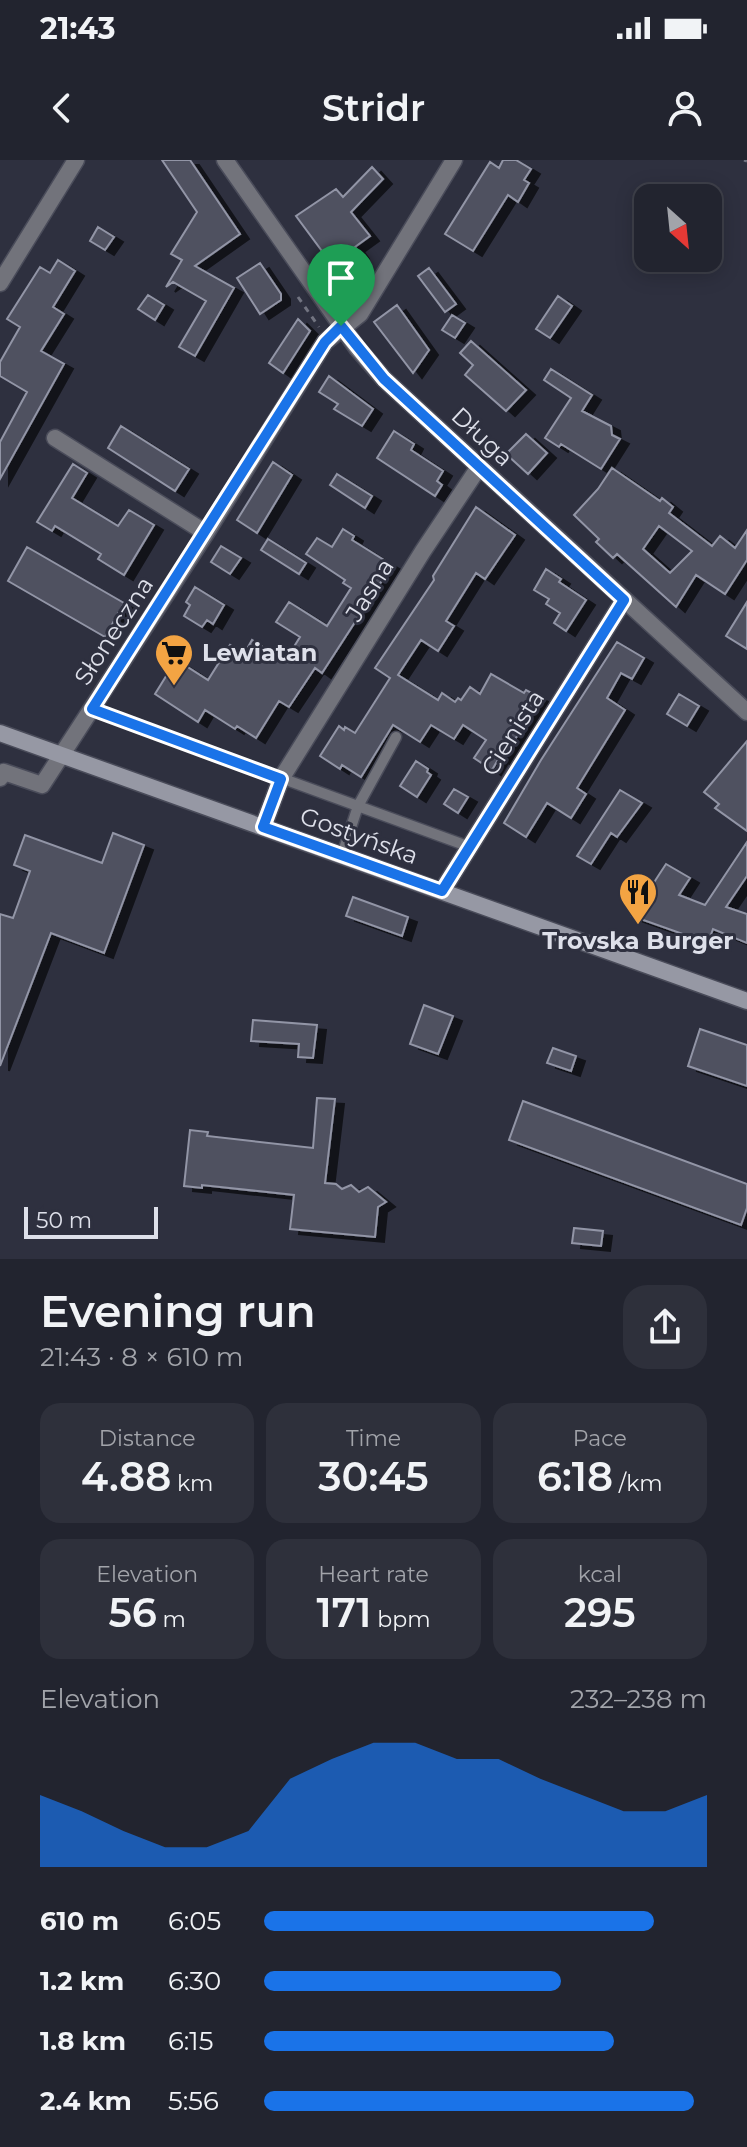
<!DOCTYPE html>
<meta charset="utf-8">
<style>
:root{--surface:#22242f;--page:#2e303b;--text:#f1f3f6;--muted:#a2a4aa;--line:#3f414b;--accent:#1a73e8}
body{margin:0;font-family:Montserrat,sans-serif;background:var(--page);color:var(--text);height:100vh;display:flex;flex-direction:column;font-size:30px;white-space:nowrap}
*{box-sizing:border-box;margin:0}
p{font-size:26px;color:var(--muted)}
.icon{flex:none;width:44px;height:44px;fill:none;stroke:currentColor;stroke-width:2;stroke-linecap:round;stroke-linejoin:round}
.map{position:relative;height:1099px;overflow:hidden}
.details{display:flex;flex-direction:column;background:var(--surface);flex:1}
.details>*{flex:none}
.needle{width:52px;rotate:153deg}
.controls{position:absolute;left:634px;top:24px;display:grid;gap:16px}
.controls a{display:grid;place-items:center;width:88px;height:88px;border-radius:16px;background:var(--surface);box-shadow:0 4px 20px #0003,0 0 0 2px var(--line);font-size:40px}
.scale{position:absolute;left:24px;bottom:20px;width:134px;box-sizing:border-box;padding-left:8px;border:4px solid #dee0ea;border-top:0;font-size:22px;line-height:28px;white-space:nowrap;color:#dee0ea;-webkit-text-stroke:6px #2e303f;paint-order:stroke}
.pin{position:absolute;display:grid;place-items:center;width:68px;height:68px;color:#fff;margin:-82px -34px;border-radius:50% 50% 50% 0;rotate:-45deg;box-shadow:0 0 8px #0007}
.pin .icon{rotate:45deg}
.round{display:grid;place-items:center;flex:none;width:84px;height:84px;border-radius:24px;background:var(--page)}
.headline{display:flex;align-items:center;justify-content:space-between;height:136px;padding:0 40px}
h1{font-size:44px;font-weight:600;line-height:60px}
.stats{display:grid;grid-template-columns:repeat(3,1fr);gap:12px;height:136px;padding:8px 40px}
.stats div{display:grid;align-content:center;border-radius:20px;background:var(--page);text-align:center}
.stats b{font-size:40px;font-weight:600}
.stats small{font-size:22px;font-weight:400}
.stats p{font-size:22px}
.chart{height:224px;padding:16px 40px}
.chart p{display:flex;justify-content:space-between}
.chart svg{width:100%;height:144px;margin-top:8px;fill:var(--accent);opacity:.7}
ul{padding:0 40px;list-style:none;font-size:26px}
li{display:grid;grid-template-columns:128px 96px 1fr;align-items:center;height:60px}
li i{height:20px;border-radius:10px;background:var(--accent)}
.status{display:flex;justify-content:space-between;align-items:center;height:56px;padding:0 40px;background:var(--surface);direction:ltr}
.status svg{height:22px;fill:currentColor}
header{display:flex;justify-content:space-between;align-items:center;height:104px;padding:0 40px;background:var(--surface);font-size:36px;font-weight:600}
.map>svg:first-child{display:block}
.building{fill:#4f5161;stroke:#9295a6;stroke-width:2;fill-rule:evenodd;filter:url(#shadow)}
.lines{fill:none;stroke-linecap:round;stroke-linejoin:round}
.service-casing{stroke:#4a4c5a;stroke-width:13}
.minor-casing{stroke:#4a4c5a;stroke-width:19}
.secondary-casing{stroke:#4a4c5a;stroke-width:19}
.path{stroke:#727481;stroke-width:3;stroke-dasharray:6 6;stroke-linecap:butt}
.service{stroke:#72737b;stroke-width:10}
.minor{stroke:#72737b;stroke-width:16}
.secondary{stroke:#9698a4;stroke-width:16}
.route-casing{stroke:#fff;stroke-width:16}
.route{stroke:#1a73e8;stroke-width:10}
.labels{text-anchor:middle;stroke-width:6;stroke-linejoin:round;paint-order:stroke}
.street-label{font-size:24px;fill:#dee0ea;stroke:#2e303f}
.poi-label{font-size:24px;font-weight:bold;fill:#dee0ea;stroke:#2e303f;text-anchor:start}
</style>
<div class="status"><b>21:43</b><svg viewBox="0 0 49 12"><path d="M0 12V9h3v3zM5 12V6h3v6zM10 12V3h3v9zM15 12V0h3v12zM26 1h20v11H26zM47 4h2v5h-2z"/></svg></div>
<header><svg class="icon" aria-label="back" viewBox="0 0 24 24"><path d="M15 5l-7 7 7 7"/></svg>Stridr<svg class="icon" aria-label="person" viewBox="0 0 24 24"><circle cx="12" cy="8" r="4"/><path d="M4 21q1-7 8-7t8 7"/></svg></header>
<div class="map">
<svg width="747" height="1099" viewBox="0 0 747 1099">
<defs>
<filter id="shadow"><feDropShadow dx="9" dy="5" stdDeviation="0" flood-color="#0009"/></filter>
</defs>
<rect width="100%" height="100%" fill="#2e303f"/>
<path class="building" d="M162 0H190L240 74 195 106 234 128 195 196 179 187 206 141 173 122 166 127 182 100 171 94 197 52Z
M503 0H516L531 9 524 20 529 23 518 42 508 35 473 91 445 74 490 2 499 8Z
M372 7 383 19 351 52 370 76 355 87 360 94 328 117 333 106 296 56 336 29 343 37Z
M98 67 114 77 105 90 90 81Z
M58 100 75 111 53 147 64 154 41 191 64 204 0 319V282L27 232 0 216V202L20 167 7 159 40 107 50 113Z
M260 103 281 134V140L260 154 237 118Z
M429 108 456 144 445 152 418 116Z
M148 135 164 145 155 160 138 149Z
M558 136 572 146 550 178 536 169Z
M397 145 429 190 413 213 374 162Z
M452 155 465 163 455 178 442 170Z
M298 159 310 171 283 213 269 203Z
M471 181 526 230 506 251 465 215 473 205 460 193Z
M551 209 592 235 582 251 611 266 612 275 620 279 601 309 561 284 559 287 545 278 571 238 544 220Z
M329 216 373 249 362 266 334 249 338 244 319 232Z
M121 266 189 309 175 331 108 288Z
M394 271 414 284 411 290 443 311 437 321 442 325 435 336 377 298Z
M526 274 547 293 528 314 506 294Z
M273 302 292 315 257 373 237 360Z
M73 304 87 313 72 338 118 366 129 350 154 365 124 415 98 399 101 394 55 366 52 371 37 362Z
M612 308 660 341 662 338 673 347 669 353 712 386 720 376 735 388 747 370V400L725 434 696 415 676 447 617 394 613 398 596 382 599 379 574 355 598 329ZM659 366 692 391 670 413 643 389Z
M337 314 372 336 365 348 330 325Z
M476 347 515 375 485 419 476 413 446 461 454 466 438 491 421 480 398 515 438 540 442 533 455 542 458 538 461 540 470 527 480 534 491 514 524 533 526 530 541 538 502 600 499 598 492 610 474 598 486 580 463 565 454 579 431 565 420 582 393 565 361 617 342 605 340 609 320 596 339 566 344 570 345 567 355 573 390 518 375 508 434 420 433 416Z
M343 369 354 376 352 380 392 405 322 513 315 508 289 547 279 541 256 578 237 566 235 569 205 550 198 562 155 534 168 513 163 510 172 497 208 520 230 485 244 494 252 480 285 501 300 477 276 462 289 442 327 466 351 428 343 423 345 420 306 394 317 378 332 387Z
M268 379 306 403 299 414 261 390Z
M221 386 241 398 230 414 211 402Z
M27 387 124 443 105 477 8 421Z
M546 409 561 419 559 422 586 440 566 471 554 463 560 453 546 444 549 439 534 430Z
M195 427 224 445 213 464 207 460 202 467 184 456 190 445 186 442Z
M747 442V489L726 476Z
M617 482 644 498 632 519 621 513 607 538 625 550 577 628 586 634 571 658 547 643 526 677 504 663 541 600Z
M679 534 699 546 687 566 667 554Z
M747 581V671L715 648 719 644 704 632Z
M416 601 428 609 427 612 431 615 417 637 400 626Z
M454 629 468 637 458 653 444 644Z
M620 630 642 643 617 677 611 673 591 704 577 696Z
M113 673 144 685 104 793 51 773 0 906V754L13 758 30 711 14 705 25 675 102 703Z
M747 682V716L726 747 747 754V783L713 769 708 783 632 756 666 704 690 718 679 735 705 745Z
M353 737 408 757 402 776 346 756Z
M424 845 453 856 438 894 410 884Z
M253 860 317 865 313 898 298 897 299 884 251 881Z
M700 869 747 885V926L688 906Z
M553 888 576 896 571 911 547 903Z
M317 938 335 939 325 1023 336 1024 342 1029 351 1025 359 1032 368 1027 386 1042 378 1047 375 1077 290 1069 294 1035 202 1025V1028L184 1026 190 970 208 972 207 976 313 988Z
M523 941 747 1024V1048L741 1065 509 980Z
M574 1068 603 1071 601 1086 572 1083Z"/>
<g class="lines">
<defs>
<path id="service" d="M92 549 470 687
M342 695 358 646 396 577"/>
<path id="minor" d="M225 0 357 188 384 219 747 552
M0 123 76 0
M55 278 206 373
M0 618 4 612 42 625 206 373 325 182 360 154 454 0
M263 667 281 619 423 391 479 307
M442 731 624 440"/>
<path id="secondary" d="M0 573 747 841"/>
</defs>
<use href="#service" class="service-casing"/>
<use href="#minor" class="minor-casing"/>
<use href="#secondary" class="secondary-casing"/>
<path class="path" d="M744 0 747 1
M298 137 319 167"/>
<use href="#service" class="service"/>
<use href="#minor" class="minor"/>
<use href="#secondary" class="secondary"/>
</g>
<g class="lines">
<defs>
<path id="route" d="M341 166 384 219 624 440 442 731 263 667 281 619 92 549 325 182Z"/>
</defs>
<use href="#route" class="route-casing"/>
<use href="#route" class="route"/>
</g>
<defs>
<symbol id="supermarket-pin" viewBox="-11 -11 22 30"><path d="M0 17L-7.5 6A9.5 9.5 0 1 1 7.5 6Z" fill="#f3a443" stroke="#2e303f"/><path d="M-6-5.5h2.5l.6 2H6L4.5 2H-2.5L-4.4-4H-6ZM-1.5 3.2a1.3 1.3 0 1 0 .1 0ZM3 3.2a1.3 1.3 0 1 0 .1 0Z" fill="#111"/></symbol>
<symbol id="restaurant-pin" viewBox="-11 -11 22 30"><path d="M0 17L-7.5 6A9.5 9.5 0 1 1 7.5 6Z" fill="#f3a443" stroke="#2e303f"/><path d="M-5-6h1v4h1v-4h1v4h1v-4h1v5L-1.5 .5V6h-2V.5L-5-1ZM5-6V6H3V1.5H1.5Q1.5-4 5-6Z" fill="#111"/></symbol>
</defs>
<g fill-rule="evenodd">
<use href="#supermarket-pin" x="152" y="471" width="44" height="60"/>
<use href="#restaurant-pin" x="616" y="710" width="44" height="60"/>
</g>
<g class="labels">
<g class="street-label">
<text transform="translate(482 277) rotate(43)" y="8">Długa</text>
<text transform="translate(370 430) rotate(-58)" y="8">Jasna</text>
<text transform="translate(114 471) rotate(-57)" y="8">Słoneczna</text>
<text transform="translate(513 573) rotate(-58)" y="8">Cienista</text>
<text transform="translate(359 676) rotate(20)" y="8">Gostyńska</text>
</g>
<g class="poi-label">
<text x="202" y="501">Lewiatan</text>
<text x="638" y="789" text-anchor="middle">Trovska Burger</text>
</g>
</g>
</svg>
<div class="controls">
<a><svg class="needle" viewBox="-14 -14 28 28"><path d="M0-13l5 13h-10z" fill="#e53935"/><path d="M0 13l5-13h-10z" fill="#a2a4aa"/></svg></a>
</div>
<div class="scale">50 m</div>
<div class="pin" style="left:341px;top:166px;background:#1e9e55"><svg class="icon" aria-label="arrive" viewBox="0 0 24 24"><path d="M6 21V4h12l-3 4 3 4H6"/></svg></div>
</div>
<section class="details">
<div class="headline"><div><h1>Evening run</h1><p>21:43 · 8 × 610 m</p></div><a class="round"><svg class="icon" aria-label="share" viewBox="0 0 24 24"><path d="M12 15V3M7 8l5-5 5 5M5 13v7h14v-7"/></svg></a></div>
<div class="stats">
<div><p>Distance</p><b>4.88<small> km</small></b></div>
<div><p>Time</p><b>30:45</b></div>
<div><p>Pace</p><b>6:18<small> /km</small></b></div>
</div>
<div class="stats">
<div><p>Elevation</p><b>56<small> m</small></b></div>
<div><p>Heart rate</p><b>171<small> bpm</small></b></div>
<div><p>kcal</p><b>295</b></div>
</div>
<div class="chart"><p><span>Elevation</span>232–238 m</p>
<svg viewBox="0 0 160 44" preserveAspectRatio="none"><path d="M0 44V22L10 27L20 33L30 38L40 38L50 33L60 17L70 11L80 6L90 6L100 11L110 11L120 17L130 22L140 27L150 27L160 22V44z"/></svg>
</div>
<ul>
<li><b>610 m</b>6:05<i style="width:88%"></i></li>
<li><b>1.2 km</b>6:30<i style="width:67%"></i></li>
<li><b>1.8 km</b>6:15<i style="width:79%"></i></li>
<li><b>2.4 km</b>5:56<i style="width:97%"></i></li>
</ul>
</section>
